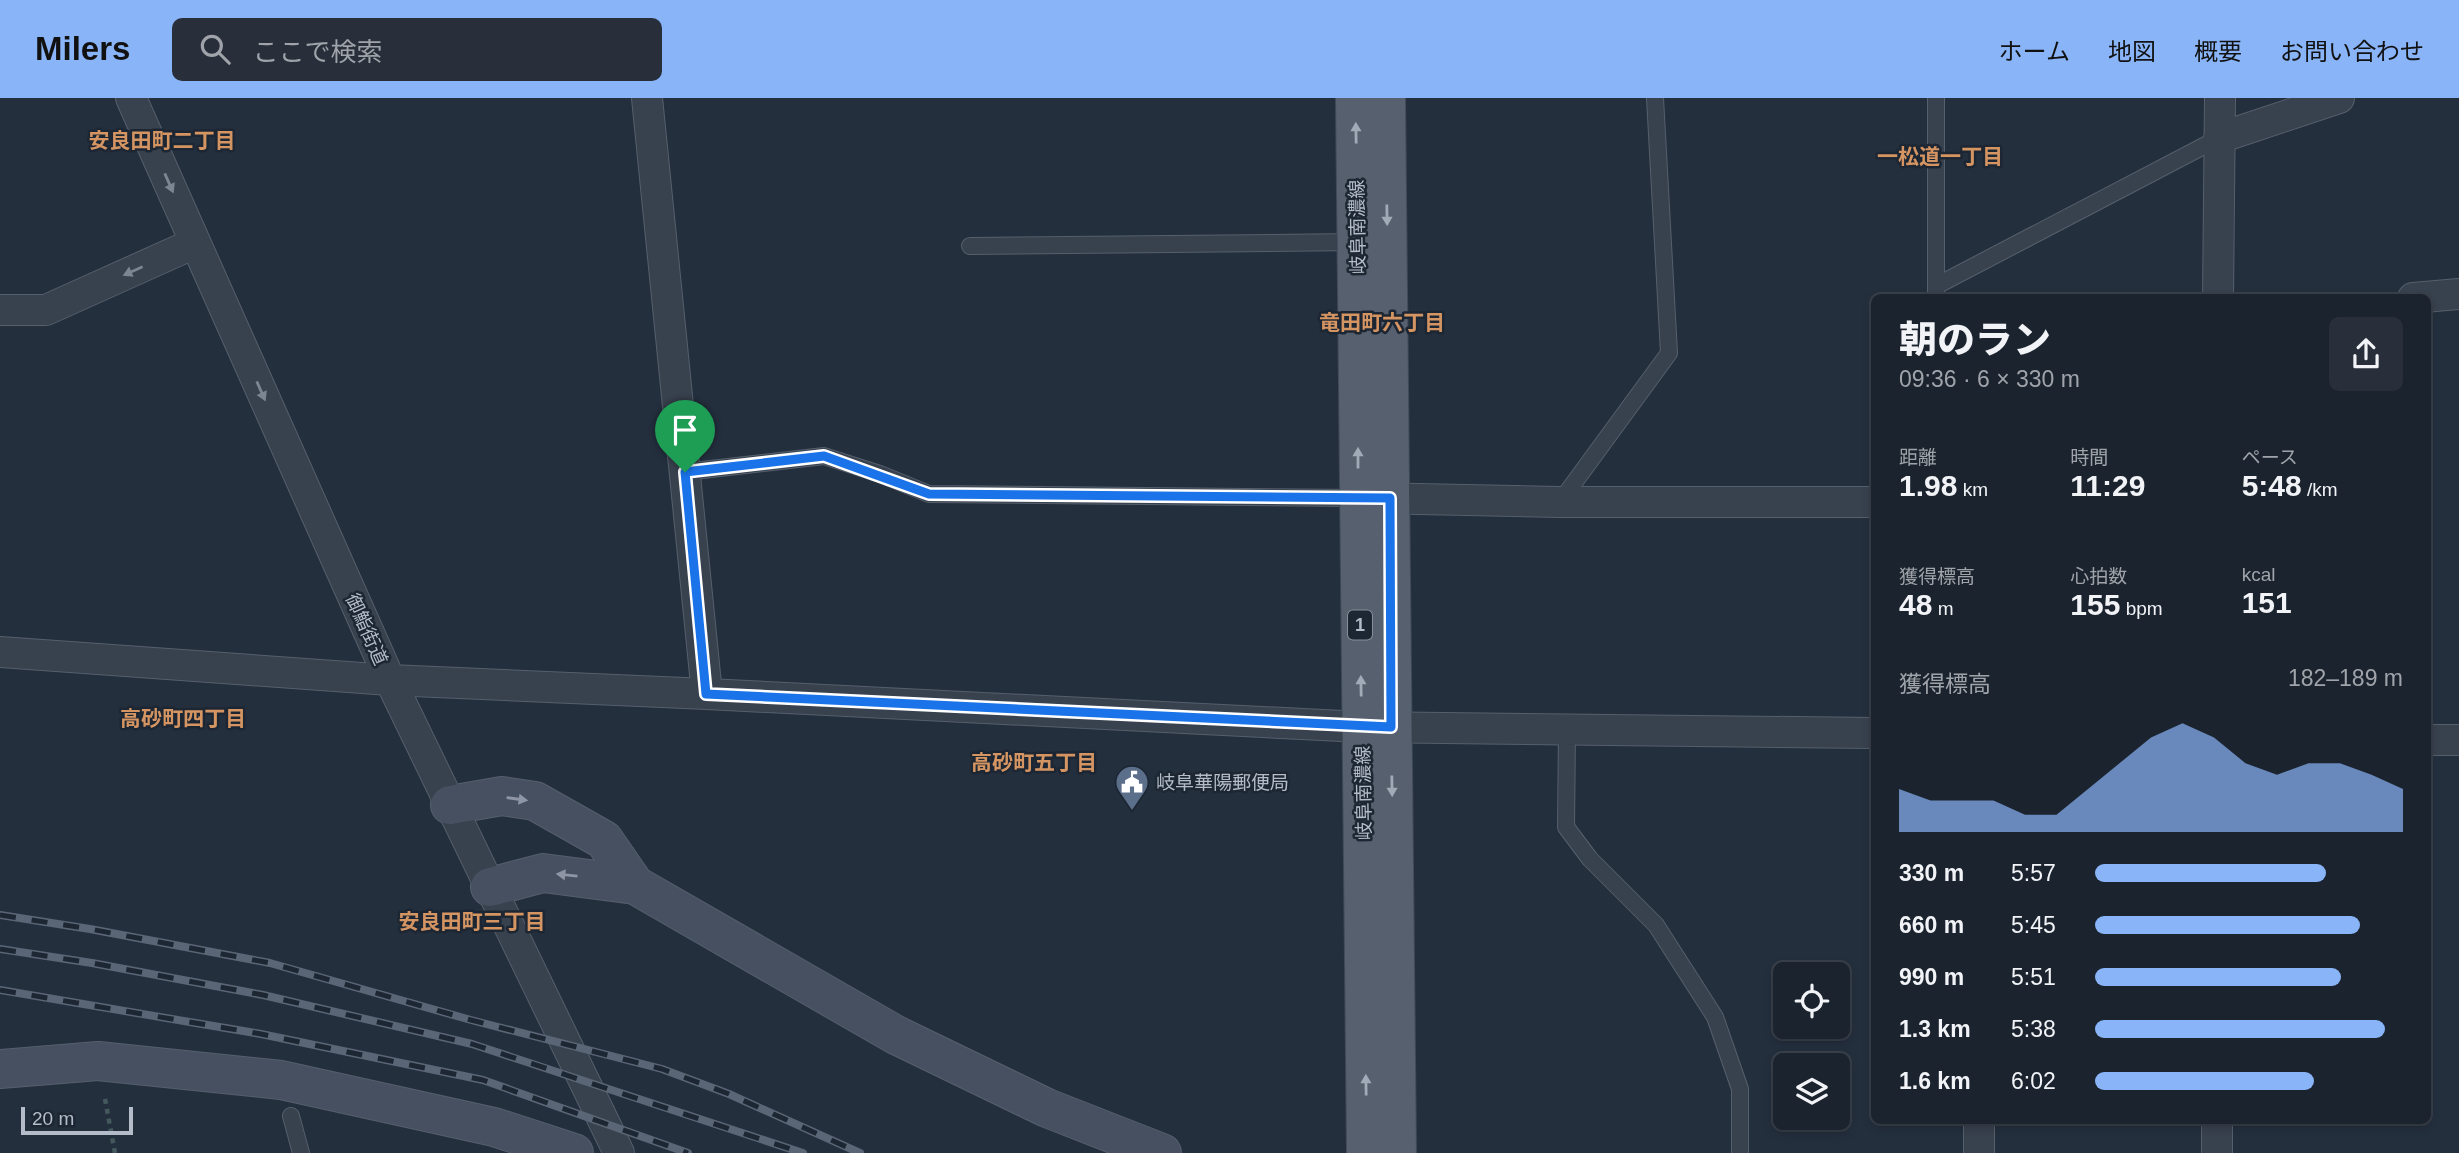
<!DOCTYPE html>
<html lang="ja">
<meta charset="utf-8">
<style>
:root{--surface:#1b232e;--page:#282f3a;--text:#f1f3f6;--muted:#a0a4aa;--line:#39404a;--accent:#8ab4f8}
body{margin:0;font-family:Arial,"Noto Sans JP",sans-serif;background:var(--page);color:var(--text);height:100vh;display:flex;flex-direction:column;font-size:26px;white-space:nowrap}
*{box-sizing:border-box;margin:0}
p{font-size:23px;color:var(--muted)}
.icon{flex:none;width:38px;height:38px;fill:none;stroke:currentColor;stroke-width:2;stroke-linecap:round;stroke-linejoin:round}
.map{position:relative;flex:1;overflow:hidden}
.panel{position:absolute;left:1871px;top:196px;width:560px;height:830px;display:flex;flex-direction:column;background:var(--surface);border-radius:10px;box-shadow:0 4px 10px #0003,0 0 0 2px var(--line)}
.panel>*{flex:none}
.buttons{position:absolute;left:1773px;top:864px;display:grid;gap:14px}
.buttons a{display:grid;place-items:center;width:77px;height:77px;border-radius:10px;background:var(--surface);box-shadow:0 4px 10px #0003,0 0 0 2px var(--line);font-size:35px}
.scale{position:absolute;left:21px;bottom:18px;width:112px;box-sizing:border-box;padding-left:7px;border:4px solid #b4bcc9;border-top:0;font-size:19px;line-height:24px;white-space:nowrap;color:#b4bcc9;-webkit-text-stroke:5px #1d2633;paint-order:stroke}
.pin{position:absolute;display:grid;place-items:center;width:60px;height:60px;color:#fff;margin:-72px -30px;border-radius:50% 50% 50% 0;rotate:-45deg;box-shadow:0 0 7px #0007}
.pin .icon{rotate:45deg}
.round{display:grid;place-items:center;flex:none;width:74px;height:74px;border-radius:10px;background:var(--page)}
.headline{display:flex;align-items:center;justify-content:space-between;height:119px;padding:0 28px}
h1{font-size:38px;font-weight:800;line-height:52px}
.metrics{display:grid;grid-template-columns:repeat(3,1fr);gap:10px;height:119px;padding:7px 28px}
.metrics div{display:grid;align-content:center}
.metrics b{font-size:30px;font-weight:800}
.metrics small{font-size:19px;font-weight:400}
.metrics p{font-size:19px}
.chart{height:196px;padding:14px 28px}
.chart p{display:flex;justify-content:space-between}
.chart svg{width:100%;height:126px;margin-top:7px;fill:var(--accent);opacity:.7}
ul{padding:0 28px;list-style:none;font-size:23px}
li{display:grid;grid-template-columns:112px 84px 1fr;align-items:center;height:52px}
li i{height:18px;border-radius:9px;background:var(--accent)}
header{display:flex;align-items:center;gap:42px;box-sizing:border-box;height:98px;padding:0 35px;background:var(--accent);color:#111}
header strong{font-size:33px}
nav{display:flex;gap:38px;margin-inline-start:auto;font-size:24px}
.search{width:490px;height:63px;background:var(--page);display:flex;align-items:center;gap:18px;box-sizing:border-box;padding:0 24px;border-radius:10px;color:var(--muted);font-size:26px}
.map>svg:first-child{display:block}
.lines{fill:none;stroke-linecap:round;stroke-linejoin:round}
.lane-casing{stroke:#565f6c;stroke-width:18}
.street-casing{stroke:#565f6c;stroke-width:32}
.secondary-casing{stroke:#565f6c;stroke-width:40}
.primary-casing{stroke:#414a57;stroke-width:40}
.path{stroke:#44595c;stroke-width:4.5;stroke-dasharray:5 5;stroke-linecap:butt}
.lane{stroke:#38414e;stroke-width:16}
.street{stroke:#38414e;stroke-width:30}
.secondary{stroke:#465061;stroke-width:38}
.primary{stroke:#56606e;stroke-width:38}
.rail-casing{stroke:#5a6575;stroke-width:8}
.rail{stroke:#1d2633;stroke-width:5;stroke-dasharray:16;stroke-linecap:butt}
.oneway{fill:#a1aab7}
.oneway2{fill:#7c8592}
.oneway3{fill:#8e96a5}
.route-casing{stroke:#fff;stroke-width:14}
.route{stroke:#1a73e8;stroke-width:9}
.labels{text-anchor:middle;stroke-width:5;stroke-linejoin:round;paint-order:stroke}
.shield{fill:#1d2633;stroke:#878f9c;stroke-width:2}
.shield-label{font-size:18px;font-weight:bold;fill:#b4bcc9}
.street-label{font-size:19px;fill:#b4bcc9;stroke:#1d2633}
.poi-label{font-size:19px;fill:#b4bcc9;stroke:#1d2633;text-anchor:start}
.neighbourhood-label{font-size:21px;font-weight:bold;fill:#d59563;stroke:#1d2633}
</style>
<header>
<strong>Milers</strong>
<div class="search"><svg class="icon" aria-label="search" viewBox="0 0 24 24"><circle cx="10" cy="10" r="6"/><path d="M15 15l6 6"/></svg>ここで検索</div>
<nav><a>ホーム</a><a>地図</a><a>概要</a><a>お問い合わせ</a></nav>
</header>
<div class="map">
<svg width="2459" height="1055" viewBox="0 0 2459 1055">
<rect width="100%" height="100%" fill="#242f3e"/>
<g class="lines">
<defs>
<path id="lane" d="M1936 0V200
M970 148 1357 144
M1936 188 2219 40
M685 374 824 358 880 376 929 396 1358 400
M1560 404 1669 255 1655 0
M1567 632 1566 729 1590 761 1656 827 1715 919 1740 991V1055
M291 1018 301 1055"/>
<path id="street" d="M131 0 390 582 619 1055
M647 0 707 596
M2219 40 2339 0
M2218 200 2220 0
M2413 200 2459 196
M0 212H46L195 145
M1371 400 1560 404H1874
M0 554 390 582 707 596 1362 629 1874 635
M2427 642H2459
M2217 1022V1055
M1979 1055V1022"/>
<path id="secondary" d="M450 707 502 698 535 703 604 742 635 787
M490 789 543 775 635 787 896 937 1047 1010 1162 1055
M0 971 98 963 281 982 494 1029 574 1055"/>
<path id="primary" d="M1355 0 1366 1055
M1386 0 1397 1055"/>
</defs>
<use href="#lane" class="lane-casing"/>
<use href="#street" class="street-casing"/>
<use href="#secondary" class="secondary-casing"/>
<use href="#primary" class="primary-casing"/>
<path class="path" d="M105 1001 115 1055"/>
<use href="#lane" class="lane"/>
<use href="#street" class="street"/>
<use href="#secondary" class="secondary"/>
<use href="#primary" class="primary"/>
<defs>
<path id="rail" d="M0 817 90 831 270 865 471 922 662 971 729 996 860 1055
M0 851 92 865 263 897 472 946 803 1055
M0 892 261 936 483 982 688 1055"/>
</defs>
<use href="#rail" class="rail-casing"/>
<use href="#rail" class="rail"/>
</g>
<defs><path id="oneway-solid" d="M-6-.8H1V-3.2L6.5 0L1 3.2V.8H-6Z" transform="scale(1.75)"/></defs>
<g class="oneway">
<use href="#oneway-solid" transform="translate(1356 35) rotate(-91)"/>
<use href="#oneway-solid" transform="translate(1387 117) rotate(89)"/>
<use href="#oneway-solid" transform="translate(1358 360) rotate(-90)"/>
<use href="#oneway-solid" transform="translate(1361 588) rotate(-91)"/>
<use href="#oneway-solid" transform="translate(1392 688) rotate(89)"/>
<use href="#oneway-solid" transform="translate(1366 987) rotate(-91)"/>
</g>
<g class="oneway2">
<use href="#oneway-solid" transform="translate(169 85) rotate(66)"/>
<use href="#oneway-solid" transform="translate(133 173) rotate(156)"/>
<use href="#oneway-solid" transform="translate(261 293) rotate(66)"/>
</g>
<g class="oneway3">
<use href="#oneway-solid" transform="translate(517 701) rotate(8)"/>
<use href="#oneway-solid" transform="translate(567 777) rotate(-174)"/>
</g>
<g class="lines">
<defs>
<path id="route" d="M824 358 929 396 1390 400 1391 629 706 596 685 374Z"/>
</defs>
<use href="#route" class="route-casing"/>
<use href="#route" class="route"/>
</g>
<defs>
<symbol id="civic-pin" viewBox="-11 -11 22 30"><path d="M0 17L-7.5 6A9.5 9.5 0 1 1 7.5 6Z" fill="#5c6f8a" stroke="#1d2633"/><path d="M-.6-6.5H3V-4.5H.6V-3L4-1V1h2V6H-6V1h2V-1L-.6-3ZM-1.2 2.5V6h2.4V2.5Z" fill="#fff"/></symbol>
</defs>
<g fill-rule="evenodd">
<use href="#civic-pin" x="1113" y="665" width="38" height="52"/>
</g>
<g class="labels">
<rect class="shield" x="1348" y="512.5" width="24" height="29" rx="5"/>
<g class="shield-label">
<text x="1360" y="533">1</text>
</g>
<g class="street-label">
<text transform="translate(1357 129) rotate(-91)" y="7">岐阜南濃線</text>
<text transform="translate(367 531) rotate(66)" y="7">御鮨街道</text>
<text transform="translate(1363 695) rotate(-91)" y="7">岐阜南濃線</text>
</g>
<g class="poi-label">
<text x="1156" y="691">岐阜華陽郵便局</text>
</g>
<g class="neighbourhood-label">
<text x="162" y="50">安良田町二丁目</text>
<text x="1940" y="66">一松道一丁目</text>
<text x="1382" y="232">竜田町六丁目</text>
<text x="183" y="628">高砂町四丁目</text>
<text x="1034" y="672">高砂町五丁目</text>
<text x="472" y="831">安良田町三丁目</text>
</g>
</g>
</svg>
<div class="buttons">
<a><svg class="icon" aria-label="locate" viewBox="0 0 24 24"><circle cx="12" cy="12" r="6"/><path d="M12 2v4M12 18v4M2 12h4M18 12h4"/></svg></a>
<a><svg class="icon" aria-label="layers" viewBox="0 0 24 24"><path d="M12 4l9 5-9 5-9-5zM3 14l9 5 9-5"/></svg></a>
</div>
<div class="scale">20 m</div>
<div class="pin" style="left:685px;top:374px;background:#1e9e55"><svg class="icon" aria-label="arrive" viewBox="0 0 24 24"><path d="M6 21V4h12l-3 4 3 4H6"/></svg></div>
<section class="panel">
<div class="headline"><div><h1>朝のラン</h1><p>09:36 · 6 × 330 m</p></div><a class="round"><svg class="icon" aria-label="share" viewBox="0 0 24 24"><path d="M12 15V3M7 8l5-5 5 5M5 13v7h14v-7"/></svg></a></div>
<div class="metrics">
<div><p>距離</p><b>1.98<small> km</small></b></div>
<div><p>時間</p><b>11:29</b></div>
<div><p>ペース</p><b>5:48<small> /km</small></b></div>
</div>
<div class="metrics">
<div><p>獲得標高</p><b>48<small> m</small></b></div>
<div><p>心拍数</p><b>155<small> bpm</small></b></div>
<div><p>kcal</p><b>151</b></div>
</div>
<div class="chart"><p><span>獲得標高</span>182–189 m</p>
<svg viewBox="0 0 160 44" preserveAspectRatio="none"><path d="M0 44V29L10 33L20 33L30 33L40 38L50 38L60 29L70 20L80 11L90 6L100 11L110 20L120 24L130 20L140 20L150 24L160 29V44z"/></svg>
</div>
<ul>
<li><b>330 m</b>5:57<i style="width:75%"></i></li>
<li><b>660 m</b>5:45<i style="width:86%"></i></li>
<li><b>990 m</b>5:51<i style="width:80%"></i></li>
<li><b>1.3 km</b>5:38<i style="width:94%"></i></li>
<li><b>1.6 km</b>6:02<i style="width:71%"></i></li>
</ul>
</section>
</div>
